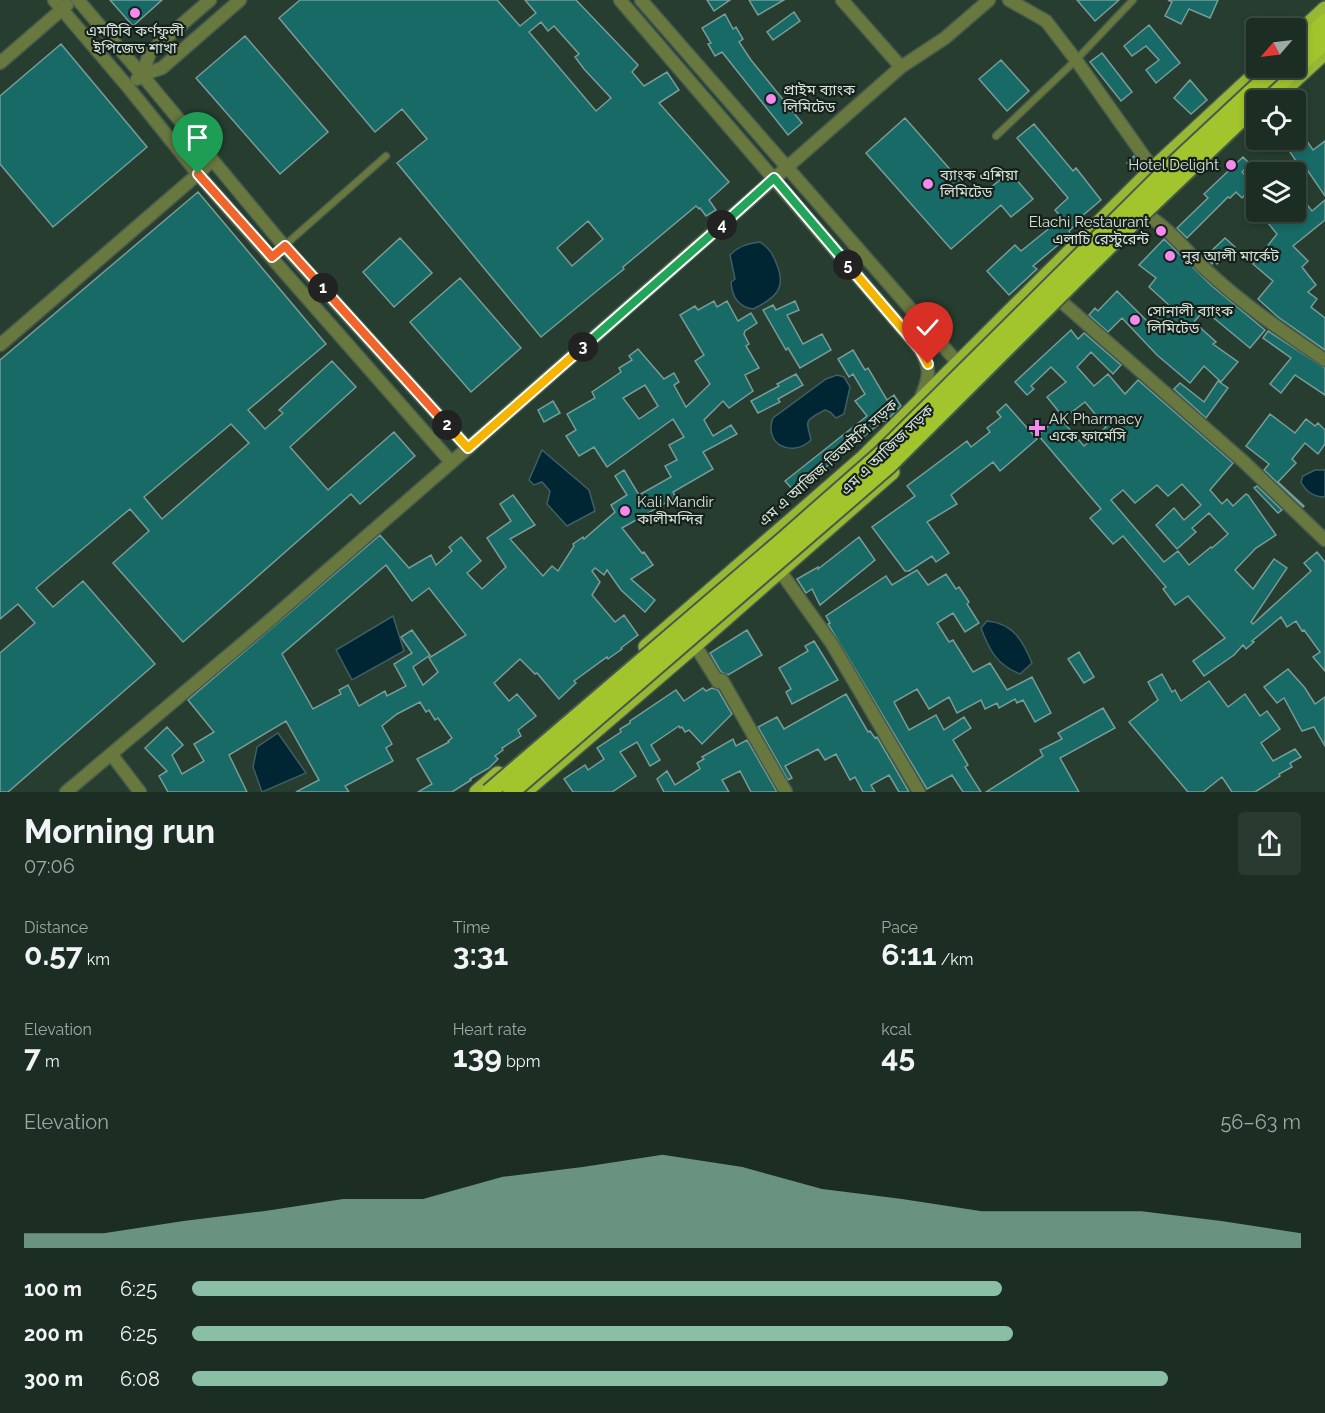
<!DOCTYPE html>
<meta charset="utf-8">
<style>
:root{--surface:#1c2e23;--page:#293a30;--text:#f1f3f6;--muted:#a0a8a6;--line:#3a4a41;--accent:#8abfa5}
body{margin:0;font-family:Raleway,"Noto Sans Bengali",sans-serif;background:var(--page);color:var(--text);height:100vh;display:flex;flex-direction:column;font-size:22px;white-space:nowrap}
*{box-sizing:border-box;margin:0}
p{font-size:20px;color:var(--muted)}
.icon{flex:none;width:33px;height:33px;fill:none;stroke:currentColor;stroke-width:2;stroke-linecap:round;stroke-linejoin:round}
.map{position:relative;height:792px;overflow:hidden}
.drawer{display:flex;flex-direction:column;background:var(--surface);flex:1}
.drawer>*{flex:none}
.needle{width:39px;rotate:242deg}
.fabs{position:absolute;left:1246px;top:18px;display:grid;gap:12px}
.fabs a{display:grid;place-items:center;width:60px;height:60px;border-radius:6px;background:var(--surface);box-shadow:0 3px 9px #0003,0 0 0 2px var(--line);font-size:30px}
.pin{position:absolute;display:grid;place-items:center;width:51px;height:51px;color:#fff;margin:-62px -26px;border-radius:50% 50% 50% 0;rotate:-45deg;box-shadow:0 0 6px #0007}
.pin .icon{rotate:45deg}
.km{position:absolute;width:30px;height:30px;margin:-15px;border-radius:50%;background:#222;color:#fff;font-size:16px;line-height:30px;text-align:center}
.round{display:grid;place-items:center;flex:none;width:63px;height:63px;border-radius:6px;background:var(--page)}
.summary{display:flex;align-items:center;justify-content:space-between;height:102px;padding:0 24px}
h1{font-size:33px;font-weight:700;line-height:45px}
.figures{display:grid;grid-template-columns:repeat(3,1fr);gap:9px;height:102px;padding:6px 24px}
.figures div{display:grid;align-content:center}
.figures b{font-size:30px;font-weight:700}
.figures small{font-size:16px;font-weight:400}
.figures p{font-size:16px}
.chart{height:168px;padding:12px 24px}
.chart p{display:flex;justify-content:space-between}
.chart svg{width:100%;height:108px;margin-top:6px;fill:var(--accent);opacity:.7}
ul{padding:0 24px;list-style:none;font-size:20px}
li{display:grid;grid-template-columns:96px 72px 1fr;align-items:center;height:45px}
li i{height:15px;border-radius:8px;background:var(--accent)}
.map>svg:first-child{display:block}
.water{fill:#002634;stroke:#3f5e65;stroke-width:1.5}
.building{fill:#176a66;stroke:#799c99;stroke-width:1.5;fill-rule:evenodd}
.lines{fill:none;stroke-linecap:round;stroke-linejoin:round}
.service-casing{stroke:#455b4d;stroke-width:9}
.minor-casing{stroke:#455b4d;stroke-width:15}
.primary-casing{stroke:#455b4d;stroke-width:18}
.trunk-casing{stroke:#455b4d;stroke-width:20}
.service{stroke:#68783f;stroke-width:6}
.minor{stroke:#68783f;stroke-width:12}
.primary{stroke:#98b734;stroke-width:15}
.trunk{stroke:#a2c42c;stroke-width:16}
.trunk-bridge-casing{stroke:#455b4d;stroke-width:20;stroke-linecap:butt}
.trunk-bridge{stroke:#a2c42c;stroke-width:16}
.split-1-casing{stroke:#fff;stroke-width:12}
.split-2-casing{stroke:#fff;stroke-width:12}
.split-3-casing{stroke:#fff;stroke-width:12}
.split-4-casing{stroke:#fff;stroke-width:12}
.split-5-casing{stroke:#fff;stroke-width:12}
.split-6-casing{stroke:#fff;stroke-width:12}
.split-1{stroke:#f0652b;stroke-width:8}
.split-2{stroke:#f0652b;stroke-width:8}
.split-3{stroke:#f5b400;stroke-width:8}
.split-4{stroke:#22a559;stroke-width:8}
.split-5{stroke:#22a559;stroke-width:8}
.split-6{stroke:#f5b400;stroke-width:8}
.poi-dot{fill:#f489f0;stroke:#17211b;stroke-width:2}
.labels{text-anchor:middle;stroke-width:4.5;stroke-linejoin:round;paint-order:stroke}
.poi-label{font-size:15px;fill:#d3e1d8;stroke:#17211b;text-anchor:start}
.street-label{font-size:15px;fill:#d3e1d8;stroke:#17211b}
</style>
<div class="map">
<svg width="1325" height="792" viewBox="0 0 1325 792">
<rect width="100%" height="100%" fill="#263d2f"/>
<path class="water" d="M760 242C769 248 773 254 777 265 787 289 774 299 753 309 738 307 732 296 731 282L735 279 730 255C738 246 748 243 760 242Z
M837 375 844 377 850 387 844 414 836 418 830 412 825 410C804 421 806 419 811 440 791 459 763 443 773 418L826 379Z
M542 450 589 490 595 511 567 526 547 504 550 491 542 482 534 485 529 480Z
M1315 470H1325V497C1314 497 1306 492 1301 482L1303 476Z
M393 616 404 651 352 680 336 650Z
M987 621C1013 623 1023 641 1032 663L1020 674C997 665 989 650 981 628Z
M278 733 306 773 262 792 253 767 257 747Z"/>
<path class="building" d="M110 0H162L133 26Z
M300 0H497L520 26 536 13 525 0H576L638 65 632 72 644 86 667 72 679 90 659 103 729 182 709 200 716 210 706 216 700 208 699 209 696 206 623 267 624 269 598 290 541 337 397 163 427 139 402 109 375 132 279 18ZM541 22 548 31 554 26 579 54 575 57 584 69 611 98 596 111 529 32ZM588 221 603 239 572 266 557 248Z
M707 0H730L714 11Z
M749 0H784L758 15Z
M1077 0H1119L1095 21Z
M1168 0H1218L1210 18 1189 9 1181 24 1165 16 1172 2Z
M794 12 800 21 773 40 767 32Z
M725 14 733 29 736 27 743 39 739 42 751 60 802 123 788 135 722 52 715 56 708 44 711 43 702 28Z
M1149 25 1180 63 1156 83 1146 70 1159 60 1146 46 1132 56 1124 46Z
M245 36 328 132 280 174 196 78Z
M61 44 147 147 53 227 0 164V96Z
M1102 53 1132 92 1121 101 1090 62Z
M1001 60 1029 91 1007 111 979 79Z
M1190 80 1207 100 1191 114 1174 98Z
M905 118 976 199 1010 172 1033 199 1011 217 1001 205 951 249 866 153Z
M1034 124 1073 171 1076 168 1101 200 1081 217 1082 219 1069 231 1070 233 1056 243 1058 245 1033 266 1037 269 1009 295 987 271 1015 245 1021 251 1062 218 1055 210 1068 198 1017 138Z
M1296 125 1313 150 1325 141V196L1308 171 1304 173 1282 140H1296Z
M1134 156 1141 167 1137 172 1127 163Z
M1243 157 1250 164 1242 172 1254 185 1242 198 1236 192 1230 198 1228 197 1187 238 1177 228 1208 198 1204 194Z
M198 192 326 344 248 410 265 429 283 413 279 410 332 361 356 387 290 447 328 490 394 432 415 456 360 504 351 494 183 642 113 563 149 531 130 509 36 588 53 607 83 581 155 664 8 792H0V653L35 623 18 604 0 619V360ZM231 424 249 443 162 519 144 497Z
M1325 200V220L1293 246 1308 261 1302 267 1316 285 1308 292 1317 299 1311 307 1325 318V350L1278 317 1258 299 1273 281 1253 264 1277 234 1263 217 1270 212H1296L1305 202 1312 211Z
M400 238 432 273 394 307 363 272Z
M1225 238 1235 247 1217 264 1214 261 1212 264 1205 257Z
M1164 239 1212 286 1265 330 1250 348 1204 310 1194 322 1216 342 1213 344 1238 362 1221 382 1204 366 1190 383 1157 355 1122 318 1108 332 1089 315 1095 308 1098 311 1117 291 1151 325 1170 306 1149 287 1156 278 1139 265Z
M460 278 521 348 471 392 410 322Z
M714 301 717 307 727 301 738 321 751 313 757 323 745 331 744 334 749 344 746 346 759 368 745 375 753 391 729 408 723 401 704 420 713 436 731 425 737 434 703 452 713 469 673 492 676 497 622 528 642 553 644 552 653 565 631 579 655 600 645 612 621 590 607 570 604 575 595 568 592 571 600 582 592 595 615 622 624 615 638 635 621 648 622 649 608 659 607 657 574 681 576 683 559 699 537 673 535 674 520 659 494 683 509 701 517 694 536 716 518 730 521 736 502 748 503 750 495 756 498 759 489 768 470 779 471 780 452 792H418L432 784 417 759 449 742 448 741 452 738 438 718 435 720 429 710 426 712 420 702 397 714 382 726 392 744 386 748 393 761 345 786 349 792H296L319 780 286 721 229 755 247 792H168L159 776 167 771 145 748 167 727 183 745 172 755 182 774 204 761 194 744 214 732 188 700 380 535 409 568 431 555 436 565 452 551 449 547 461 537 481 561 467 573 482 589 506 567 487 538 511 521 500 504 513 495 535 525 510 539 543 576 552 566 558 571 574 546 573 544 583 537 584 539 615 512 611 505 627 495 615 476 624 470 639 495 671 477 665 466 677 460 669 445 684 437 673 419 607 467 594 447 579 456 566 436 576 430 567 414 595 398 592 392 621 372 619 368 632 360 629 356 638 349 664 379 674 373 679 382 674 385 686 407 710 384 695 361 704 355 680 315 695 306 698 310ZM645 385 658 406 639 419 623 398ZM386 565 412 601 429 588 466 635 429 658 438 672 423 685 413 667 430 655 412 630 401 637 412 653 394 664 406 686 387 696 385 691 359 706 348 685 339 690 341 694 313 709 282 654Z
M795 301 799 310 787 315 803 344 822 334 831 350 800 368 788 348 786 350 763 310 773 305 776 310Z
M1071 330 1078 339 1084 333 1121 365 1113 374 1091 352 1077 367 1094 386 1108 374 1125 394 1138 380 1233 463 1210 490 1222 504 1227 499 1233 506 1246 494 1248 495 1276 535 1256 548 1235 570 1253 589 1274 559 1287 568 1251 622 1253 624 1311 571 1304 563 1317 552 1325 562V671L1313 657 1320 652 1304 630 1302 631 1296 621 1287 627 1281 617 1252 641 1254 642 1246 649 1243 645 1234 655 1204 676 1193 661 1225 638 1188 596 1175 605 1163 589 1166 587 1123 536 1113 544 1090 518 1101 509 1038 435 1059 417 1084 446 1106 427 1085 402 1064 418 1047 397 1066 382 1051 367 1031 386 1034 389 1027 395 1015 382ZM1182 484 1201 505 1184 520 1174 508 1156 525 1177 549 1196 532 1192 528 1209 513 1228 534 1212 548 1211 547 1189 565 1178 551 1164 562 1111 500 1123 490 1135 503 1157 485 1168 496Z
M1268 331 1325 368V395L1295 375 1281 393 1270 384 1291 358 1263 338Z
M853 350 865 370 868 368 887 400 894 395 901 406 886 421H883L795 492 785 481 867 416 855 401 865 394 853 374 849 377 838 359Z
M796 374 803 385 778 399 780 402 758 413 751 401 779 386 777 384Z
M1218 381 1228 388 1206 418 1174 389 1180 383 1204 402Z
M553 401 560 413 544 422 538 410Z
M1006 404 1037 439 1000 471 993 462 951 495 957 504 927 522 949 553 936 562 932 556 909 571H905L872 527 915 496 907 486 967 441 971 447 990 432 987 428 1001 417 997 412Z
M1270 414 1295 433 1306 419 1315 426 1318 423 1325 430V444L1318 454 1305 443 1292 459 1296 463 1278 482 1304 506 1303 507 1264 470 1269 464 1246 446Z
M1257 486 1282 510 1278 513 1254 488Z
M859 537 875 560 820 605 812 589 806 593 797 579 818 567V569Z
M917 570 928 585 946 574 956 589 959 587 969 602 967 604 979 623 965 632 953 613 937 623 949 642 953 640 973 672 990 663 1007 690 1032 677 1051 713 1035 722 1023 700 1017 703 1015 699 999 708 997 703 985 709 981 700 957 713 949 697 929 709 917 689 894 702 909 730 936 715 944 730 964 717 971 728 953 740 968 765 965 767 981 792H963L952 775 927 789 828 624 830 623 826 616 886 576 892 585Z
M747 630 762 655 728 675 721 672 710 653Z
M814 641 838 680 792 704 786 692 791 689 779 668 808 651 805 646Z
M1079 652 1094 677 1084 683 1068 659Z
M1288 669 1305 688 1315 704 1325 697V746L1314 727 1302 731 1284 698 1277 703 1264 687Z
M1162 674 1172 692 1175 690 1181 701 1209 681 1228 707 1245 694 1260 716 1267 711 1280 729 1261 743 1273 761 1295 749 1301 757 1290 763 1292 767 1279 774 1280 776 1255 792H1232L1222 777 1203 792H1188L1129 722 1158 700 1148 682Z
M703 688 706 691 712 688 718 690 732 714 702 744 689 730 685 732 682 727 680 728 679 726 651 745 660 760 650 766 637 742 620 752 636 776 612 792H573L564 779 585 765 588 770 604 759 597 748 621 732 620 729 630 723V721L676 690 684 701Z
M846 694 868 732 870 731 875 738 877 737 909 792H899L889 775 871 785 875 792H863L855 777 850 780 836 754 825 760 818 749 785 766 792 778 788 780 758 727 777 717 784 729Z
M1103 708 1115 728 1060 758 1079 792H986L1043 756 1040 750 1062 739 1058 733Z
M733 739 736 746 747 740 777 792H751L740 771 722 780 729 792H664L657 779 667 771 675 785 700 769 697 763 704 759 702 757Z"/>
<g class="lines">
<defs>
<path id="service" d="M996 136 1076 60 1133 0
M284 246 386 156"/>
<path id="minor" d="M54 0 128 87 198 174 451 462
M78 0 142 75 284 246 468 448
M620 0 920 349C931 369 930 376 921 397
M641 0 964 370
M842 0 901 67
M1009 0 1046 21 1076 60 1153 169
M0 63 67 5
M142 75 150 52 210 0
M137 79 142 75 162 68 240 0
M1149 216C1170 230 1185 249 1203 267 1241 303 1282 331 1325 360
M1063 303 1244 462 1325 540
M0 345 198 174 212 160
M780 571 832 644 919 792
M695 645 718 682 722 680 786 792
M111 754 140 792
M66 792 262 627 468 448 901 67 945 38 989 0"/>
<path id="primary" d="M1296 36 1325 9
M1273 100 1325 52
M646 647 862 459 1153 169 1262 68
M477 792 498 774
M524 792 695 645 892 472"/>
<path id="trunk" d="M1296 50 1325 22
M1261 100 1325 41"/>
</defs>
<use href="#service" class="service-casing"/>
<use href="#minor" class="minor-casing"/>
<use href="#primary" class="primary-casing"/>
<use href="#trunk" class="trunk-casing"/>
<use href="#service" class="service"/>
<use href="#minor" class="minor"/>
<use href="#primary" class="primary"/>
<use href="#trunk" class="trunk"/>
<defs>
<path id="trunk-bridge" d="M489 792 781 542 880 455 1158 179 1277 68
M511 792 888 466 1129 226 1257 104"/>
</defs>
<use href="#trunk-bridge" class="trunk-bridge-casing"/>
<use href="#trunk-bridge" class="trunk-bridge"/>
</g>
<g class="lines">
<defs>
<path id="split-1" d="M198 174 272 257 285 246 323 288"/>
<path id="split-2" d="M323 288 447 425"/>
<path id="split-3" d="M447 425 468 448 583 347"/>
<path id="split-4" d="M583 347 722 225"/>
<path id="split-5" d="M722 225 774 178 848 265"/>
<path id="split-6" d="M848 265 920 349 928 364"/>
</defs>
<use href="#split-1" class="split-1-casing"/>
<use href="#split-2" class="split-2-casing"/>
<use href="#split-3" class="split-3-casing"/>
<use href="#split-4" class="split-4-casing"/>
<use href="#split-5" class="split-5-casing"/>
<use href="#split-6" class="split-6-casing"/>
<use href="#split-1" class="split-1"/>
<use href="#split-2" class="split-2"/>
<use href="#split-3" class="split-3"/>
<use href="#split-4" class="split-4"/>
<use href="#split-5" class="split-5"/>
<use href="#split-6" class="split-6"/>
</g>
<g class="poi-dot">
<circle cx="135" cy="13" r="6"/>
<circle cx="771" cy="99" r="6"/>
<circle cx="1231" cy="165" r="6"/>
<circle cx="928" cy="184" r="6"/>
<circle cx="1161" cy="231" r="6"/>
<circle cx="1170" cy="256" r="6"/>
<circle cx="1135" cy="320" r="6"/>
<path d="M1034 419h6v6h6v6h-6v6h-6v-6h-6v-6h6z"/>
<circle cx="625" cy="511" r="6"/>
</g>
<g class="labels">
<g class="poi-label">
<text x="135" y="36" text-anchor="middle">এমটিবি কর্ণফুলী<tspan x="135" dy="17">ইপিজেড শাখা</tspan></text>
<text x="783" y="95">প্রাইম ব্যাংক<tspan x="783" dy="17">লিমিটেড</tspan></text>
<text x="1219" y="170" text-anchor="end">Hotel Delight</text>
<text x="940" y="180">ব্যাংক এশিয়া<tspan x="940" dy="17">লিমিটেড</tspan></text>
<text x="1149" y="227" text-anchor="end">Elachi Restaurant<tspan x="1149" dy="17">এলাচ‌ি র‌েস্টুর‌েন্ট</tspan></text>
<text x="1182" y="261">নুর আলী মার্কেট</text>
<text x="1147" y="316">সোনালী ব্যাংক<tspan x="1147" dy="17">লিমিটেড</tspan></text>
<text x="1049" y="424">AK Pharmacy<tspan x="1049" dy="17">একে ফার্মেসি</tspan></text>
<text x="637" y="507">Kali Mandir<tspan x="637" dy="17">কালীমন্দির</tspan></text>
</g>
<g class="street-label">
<text transform="translate(887 450) rotate(-44)" y="5">এম এ আজিজ সড়ক</text>
<text transform="translate(828 463) rotate(-42)" y="5">এম এ আজিজ ভিআইপি সড়ক</text>
</g>
</g>
</svg>
<div class="fabs">
<a><svg class="needle" viewBox="-14 -14 28 28"><path d="M0-13l5 13h-10z" fill="#e53935"/><path d="M0 13l5-13h-10z" fill="#a0a8a6"/></svg></a>
<a><svg class="icon" aria-label="locate" viewBox="0 0 24 24"><circle cx="12" cy="12" r="6"/><path d="M12 2v4M12 18v4M2 12h4M18 12h4"/></svg></a>
<a><svg class="icon" aria-label="layers" viewBox="0 0 24 24"><path d="M12 4l9 5-9 5-9-5zM3 14l9 5 9-5"/></svg></a>
</div>
<div class="pin" style="left:198px;top:174px;background:#1e9e55"><svg class="icon" aria-label="arrive" viewBox="0 0 24 24"><path d="M6 21V4h12l-3 4 3 4H6"/></svg></div>
<div class="pin" style="left:928px;top:364px;background:#d93025"><svg class="icon" aria-label="check" viewBox="0 0 24 24"><path d="M5 12l5 5 9-10"/></svg></div>
<b class="km" style="left:323px;top:288px">1</b>
<b class="km" style="left:447px;top:425px">2</b>
<b class="km" style="left:583px;top:347px">3</b>
<b class="km" style="left:722px;top:225px">4</b>
<b class="km" style="left:848px;top:265px">5</b>
</div>
<section class="drawer">
<div class="summary"><div><h1>Morning run</h1><p>07:06</p></div><a class="round"><svg class="icon" aria-label="share" viewBox="0 0 24 24"><path d="M12 15V3M7 8l5-5 5 5M5 13v7h14v-7"/></svg></a></div>
<div class="figures">
<div><p>Distance</p><b>0.57<small> km</small></b></div>
<div><p>Time</p><b>3:31</b></div>
<div><p>Pace</p><b>6:11<small> /km</small></b></div>
</div>
<div class="figures">
<div><p>Elevation</p><b>7<small> m</small></b></div>
<div><p>Heart rate</p><b>139<small> bpm</small></b></div>
<div><p>kcal</p><b>45</b></div>
</div>
<div class="chart"><p><span>Elevation</span>56–63 m</p>
<svg viewBox="0 0 160 44" preserveAspectRatio="none"><path d="M0 44V38L10 38L20 33L30 29L40 24L50 24L60 15L70 11L80 6L90 11L100 20L110 24L120 29L130 29L140 29L150 33L160 38V44z"/></svg>
</div>
<ul>
<li><b>100 m</b>6:25<i style="width:73%"></i></li>
<li><b>200 m</b>6:25<i style="width:74%"></i></li>
<li><b>300 m</b>6:08<i style="width:88%"></i></li>
</ul>
</section>
